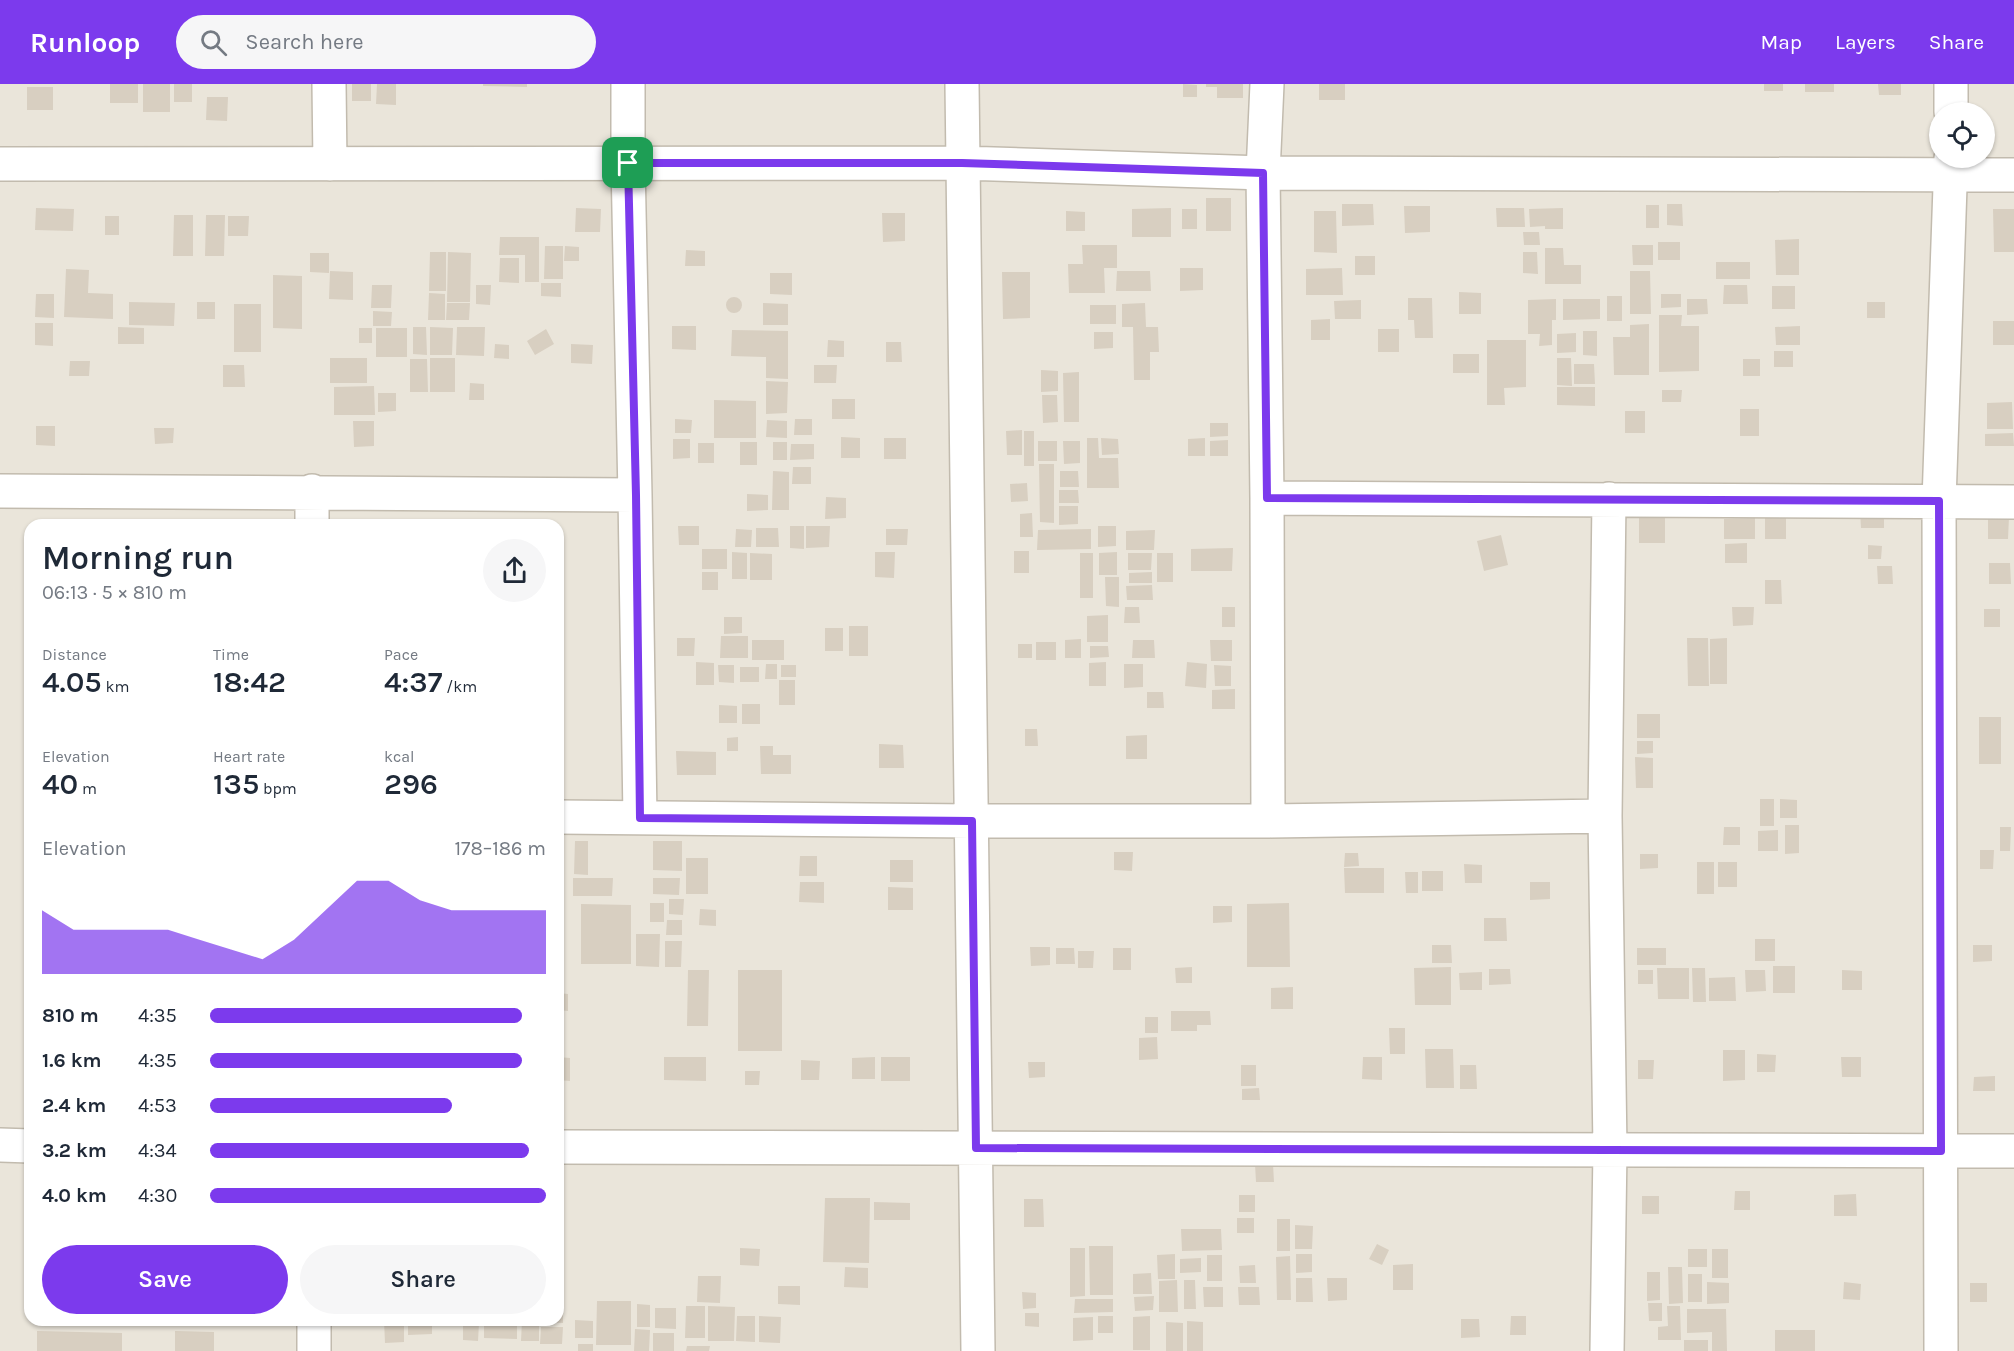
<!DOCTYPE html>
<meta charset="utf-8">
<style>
:root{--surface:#fff;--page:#f6f6f7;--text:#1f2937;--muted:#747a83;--accent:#7c3aed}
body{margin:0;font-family:Karla,sans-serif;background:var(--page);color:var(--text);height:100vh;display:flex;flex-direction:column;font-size:22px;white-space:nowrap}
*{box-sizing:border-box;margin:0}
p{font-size:20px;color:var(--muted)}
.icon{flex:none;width:33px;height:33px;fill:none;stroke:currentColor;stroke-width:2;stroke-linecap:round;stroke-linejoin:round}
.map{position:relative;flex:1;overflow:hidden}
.drawer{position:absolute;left:24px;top:435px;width:540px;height:807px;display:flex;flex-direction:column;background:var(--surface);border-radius:18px;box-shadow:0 2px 4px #0004}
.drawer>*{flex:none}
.controls{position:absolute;left:1929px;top:18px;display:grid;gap:12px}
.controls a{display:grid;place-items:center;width:66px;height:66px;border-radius:50%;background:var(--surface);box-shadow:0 2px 4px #0004;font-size:30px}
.pin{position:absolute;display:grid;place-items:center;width:51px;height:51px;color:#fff;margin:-26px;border-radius:12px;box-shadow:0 3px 9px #0006}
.round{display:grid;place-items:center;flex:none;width:63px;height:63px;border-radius:32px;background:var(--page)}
.summary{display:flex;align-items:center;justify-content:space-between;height:102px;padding:0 18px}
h1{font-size:33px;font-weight:600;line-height:45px}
.stats{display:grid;grid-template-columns:repeat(3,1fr);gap:9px;height:102px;padding:6px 18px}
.stats div{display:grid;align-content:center}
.stats b{font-size:30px;font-weight:600}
.stats small{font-size:16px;font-weight:400}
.stats p{font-size:16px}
.chart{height:168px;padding:12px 18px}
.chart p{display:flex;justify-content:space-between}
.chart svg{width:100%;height:108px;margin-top:6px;fill:var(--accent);opacity:.7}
.button{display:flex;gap:12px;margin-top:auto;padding:12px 18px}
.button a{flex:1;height:69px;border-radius:36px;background:var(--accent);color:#fff;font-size:24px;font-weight:600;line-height:69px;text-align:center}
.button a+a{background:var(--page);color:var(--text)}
ul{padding:0 18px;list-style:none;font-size:20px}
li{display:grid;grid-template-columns:96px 72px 1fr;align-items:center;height:45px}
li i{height:15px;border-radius:8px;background:var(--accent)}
header{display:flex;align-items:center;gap:36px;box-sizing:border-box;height:84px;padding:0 30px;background:var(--accent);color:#fff}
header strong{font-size:28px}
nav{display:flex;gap:33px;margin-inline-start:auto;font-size:21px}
.search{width:420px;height:54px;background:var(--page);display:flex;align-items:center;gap:15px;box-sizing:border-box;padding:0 21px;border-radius:33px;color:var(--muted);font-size:22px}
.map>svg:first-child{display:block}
.residential{fill:#eae5da;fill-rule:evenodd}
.building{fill:#d8cfc1}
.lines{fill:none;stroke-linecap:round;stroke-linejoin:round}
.minor-casing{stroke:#c2bbae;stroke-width:36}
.minor{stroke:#fff;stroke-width:33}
.route-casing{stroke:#fff;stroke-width:12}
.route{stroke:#7c3aed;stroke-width:8}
</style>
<header>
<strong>Runloop</strong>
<div class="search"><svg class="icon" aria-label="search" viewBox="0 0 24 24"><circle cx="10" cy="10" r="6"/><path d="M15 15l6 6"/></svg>Search here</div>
<nav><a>Map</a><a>Layers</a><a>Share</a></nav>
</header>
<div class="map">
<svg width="2014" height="1267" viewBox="0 0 2014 1267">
<rect width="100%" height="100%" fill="#f6f3ec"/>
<path class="residential" d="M0 0H2014V1267H0ZM1940 28H1984V74H1940ZM30 441H558V1236H30Z"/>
<path class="building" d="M110 0H138V19H110Z
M143 0H170V28H143Z
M174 0H192V18H174Z
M352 0H371V17H352Z
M377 0H396V21L376 20Z
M483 0H527V3L483 2Z
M1183 0 1197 1V13H1183Z
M1206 0H1243V14H1217V3H1206Z
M1319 0H1345V16H1319Z
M1764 0H1783V7H1764Z
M1805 0H1834V8H1805Z
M1878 0H1901V11H1879Z
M27 3H53V26H27Z
M207 13H228L227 37 206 36Z
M1206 114H1231V147H1206Z
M1342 120H1373L1374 141 1342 142Z
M1667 120H1682L1683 142 1667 141Z
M1646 121H1659V144H1646Z
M1404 122H1430V148L1405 149Z
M36 124 74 125 73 147 35 146Z
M576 124 601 125 600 148H575Z
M1171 124V153H1132V125Z
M1496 124H1524L1525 143H1497Z
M1563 124V145H1545V142L1530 143 1529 125Z
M1182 125H1197V145H1182Z
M1993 125H2014V168H1994Z
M1066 127 1085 128V147H1066Z
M1314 127H1336L1337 169 1314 168Z
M882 129H905V157L883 158Z
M174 131H193V172H173Z
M206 131H225L224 172H205Z
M105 132H119V151H105Z
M228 132H249L248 152H228Z
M1523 148H1539L1540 161H1524Z
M500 153H539V198H525V171H499Z
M1799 155V191H1776L1775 156Z
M1658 158H1680V176H1658Z
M1082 161H1117V184H1104L1105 209H1069L1068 180H1083Z
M1632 161H1653V181H1633Z
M545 162H563V195H544Z
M565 162 579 163V177H564Z
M1545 164H1563L1564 181H1581V200H1545Z
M686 166 705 167V182H685Z
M430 168H446V207H429Z
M448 168 471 169 470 218H447Z
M1523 168H1537L1538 190 1523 189Z
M310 169H329V189L310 188Z
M1355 172H1375V191H1355Z
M500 174H519V199L499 198Z
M1716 178H1750V195H1716Z
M1180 184H1203V206L1180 207Z
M1342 184 1343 211H1306V185Z
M66 185 89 186 88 209 113 210V235L64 233Z
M330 187 353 188V216L329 215Z
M1117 187H1150L1151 207H1116Z
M1630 187H1650L1651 230H1630Z
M1002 188H1030V234L1003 235Z
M770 189H792V211L770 210Z
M273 191 302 192V245L273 244Z
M541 199H561V213L541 212Z
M372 201H392L391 224H371Z
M476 201H491L490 221 476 220Z
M1724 201H1747L1748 220H1723Z
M1772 202H1795V225H1772Z
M1459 208 1481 209V230H1459Z
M429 209 445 210V236H428Z
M36 210H54V234L35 233Z
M1661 210H1681V223L1661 224Z
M1607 212H1622V237H1607Z
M726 221a8 8 0 1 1 16 0a8 8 0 1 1-16 0Z
M1408 214H1432L1433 254H1415L1414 236H1408Z
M1556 215V236H1552V261L1539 262 1540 250H1528V216Z
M1563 215H1600V235L1563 236Z
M1687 215H1707L1708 230 1687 231Z
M1361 216V235H1335L1334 217Z
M129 218 175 219 174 242 129 241Z
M197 218H215V235H197Z
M1867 218H1885V234H1867Z
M447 219H470L469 236H446Z
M763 219 788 220V241H763Z
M1145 219 1146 243H1158L1159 268H1150V296H1134L1133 243H1122V220Z
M234 220H261V268H234Z
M1090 221H1116V240H1090Z
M373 227 392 228 391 242H373Z
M1659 231H1682L1681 242H1699V287L1659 288Z
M1330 235V256H1311V236Z
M1993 237H2014V261H1993Z
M35 239H53V262L35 261Z
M1649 240V291H1614L1613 253H1630V241Z
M672 242H696V266L672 265Z
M1800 242V261H1776L1775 243Z
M118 243 144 244V260H118Z
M413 243H426L427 271 413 270Z
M430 243 453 244 452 271H430Z
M457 243H485L484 272 456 271Z
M359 244H372V259H359Z
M376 244H407V273H376Z
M546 245 554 260 535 271 527 257Z
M1378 245H1399V268H1378Z
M732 246 788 247V295L766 294V273L731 272Z
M1583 247H1597V272L1583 271Z
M1094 248H1113V264L1094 265Z
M1576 249V268L1557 269V250Z
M828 256 844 257V273H827Z
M1487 256H1526V303L1504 304 1505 321H1487Z
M886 258H901L902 278H886Z
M495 260 509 261V275L494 274Z
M571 260 593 261 592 280 571 279Z
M1774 267H1793V283H1774Z
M1453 270H1479V289H1453Z
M330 274H367V299H330Z
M430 274H455V308H430Z
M1557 274H1571L1572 302 1557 301Z
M410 275H427L428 308H410Z
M1743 275H1760V292H1743Z
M70 277H90L89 292H69Z
M1574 280H1594L1595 300H1574Z
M223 281H244L245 303H223Z
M814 281H837L836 299H814Z
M1041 286 1058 287V307L1041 308Z
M1079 288V338H1064L1063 289Z
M766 297 788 298 787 329 766 330Z
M470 299 484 300V316H469Z
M374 302 375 331H334V303Z
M1557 303H1595V322L1557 321Z
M1662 306H1682L1681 318H1662Z
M378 309H396V327L378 328Z
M1042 311H1057L1058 338 1043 339Z
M832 315H855V335H832Z
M714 316 756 317V354H714Z
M2012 318 2013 345H1987V319Z
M1740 325H1759V352H1740Z
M1625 327H1645V349H1625Z
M675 335 692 336 691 349H675Z
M795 335H812V351H794Z
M767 336 787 337V354L766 353Z
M353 337H374V362L354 363Z
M1210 339H1228V352L1210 353Z
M36 342H55V362L36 361Z
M154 344H174L173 359 155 360Z
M1022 346V371H1007L1006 347Z
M1024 347H1034V382H1024Z
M2013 349 2014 362H1985V350Z
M841 353 860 354V374H841Z
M884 354H906V375H884Z
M1087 354H1098L1099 374H1118L1119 404H1087Z
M1101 354 1118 355 1119 370 1102 371Z
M1205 354V372H1188V355Z
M673 355H690V374L673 375Z
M1228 356V372H1210V357Z
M1038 357H1057V377H1038Z
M1063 357H1080V379L1064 380Z
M740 358H757V381H740Z
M773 358H787V376H773Z
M698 359H714V379H698Z
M791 360H814V375L790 376Z
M1039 380H1054V439L1040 438Z
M793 383H811V400H792Z
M773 387 789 388V426H772Z
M1060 387H1078L1079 403H1060Z
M1027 399 1028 417 1011 418 1010 400Z
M1059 406H1078L1079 419H1059Z
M747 410 768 411V426L747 427Z
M826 413 846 414V434L825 435Z
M1059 422H1078V440L1059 441Z
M1860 426H1884V444H1861Z
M1032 429 1033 453H1020V430Z
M1765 430 1786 431V455H1765Z
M1639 433H1665V459H1639Z
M1988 433H2009L2008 455H1988Z
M1755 434V455H1724V435Z
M678 442H699V461H679Z
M790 442H804V465L790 464Z
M806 442H830L829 463 806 464Z
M1098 442H1116V462L1098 463Z
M756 444H778L779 463H756Z
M736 445 752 446 751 463H735Z
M886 445H908L907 461H886Z
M1091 445V465L1037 466 1038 446Z
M1155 446 1154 466H1126V447Z
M1501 451 1508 481 1484 487 1477 457Z
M1747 459V479H1725V460Z
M1868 461 1882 462 1881 475H1868Z
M1233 464 1232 487H1191V465Z
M702 465H727V485H702Z
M1014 467H1029V489H1014Z
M732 468 747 469V495H732Z
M875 468H895L894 494 875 493Z
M1117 468V491H1099V469Z
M750 469 772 470V496H750Z
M1080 469H1093V514H1080Z
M1128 469H1152L1151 486H1128Z
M1157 469H1173V498H1157Z
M1989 479H2010L2011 500H1989Z
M1877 482H1892L1893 500H1878Z
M702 488H718V506H702Z
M1152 488V499H1129V489Z
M1105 493H1119V523L1106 522Z
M1765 496H1781L1782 520H1765Z
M1152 501 1153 516H1127L1126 502Z
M1125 523H1139L1140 539H1124Z
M1222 523H1235V543H1222Z
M1732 523H1754L1753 541 1733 542Z
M1984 525H2000V543H1984Z
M1108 531V558H1087V532Z
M724 533H742V549L724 550Z
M849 542H868V572H849Z
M825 544H843V567H825Z
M721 552H748V574H720Z
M677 554H695L694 572H677Z
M1687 554H1708L1709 602H1688Z
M1727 554V600H1710V555Z
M1081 555V574H1065V556Z
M752 556H784V576H752Z
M1133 556H1154L1155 574H1132Z
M1210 556H1232V577H1211Z
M1036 558H1056V576H1036Z
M1018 560H1032V574H1018Z
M1090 562H1108L1109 573 1090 574Z
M696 578 714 579V601H696Z
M1106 578V602H1089V579Z
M1187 578 1207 580 1206 604 1185 602Z
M766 580H777V595H765Z
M1124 580H1143V603L1124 604Z
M718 581H734V599L719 598Z
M781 581H796V593H781Z
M1214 581 1231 582V602H1215Z
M740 583H759V598H740Z
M779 596H795V621H779Z
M1235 605V625H1212V606Z
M1147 608H1163L1164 624H1147Z
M742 620H760V640H742Z
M719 621 737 622V639H719Z
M1637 630H1660V654H1637Z
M1979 633H2001V680H1979Z
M1025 645H1037L1038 662H1025Z
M1147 651V675H1126V652Z
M738 653V667H727V654Z
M1637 657H1653V669L1637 670Z
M879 660 903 661 904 684H879Z
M760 662H773V671H791V690H761Z
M676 667 716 668V691H677Z
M1635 673 1653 674V704H1636Z
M1760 715H1774V742H1760Z
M1780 715 1797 716V734H1780Z
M1785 741H1799V769L1785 770Z
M1724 743H1740V761H1723Z
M2000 743H2011L2010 767H2000Z
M1778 746V767H1758V747Z
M575 757H588V791L574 790Z
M653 757H682V787L653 786Z
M1980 766H1994L1993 785H1980Z
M1114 768H1133L1132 787 1114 786Z
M1345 769H1358L1359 782 1344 783Z
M1640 770H1658V784L1640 785Z
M800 772H817V792H799Z
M686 774H708V810H686Z
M890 776H913V798H890Z
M1697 778H1714V810H1697Z
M1718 778H1737V803H1718Z
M1464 780 1482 781V799H1465Z
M1344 784H1384V809H1345Z
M1422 787H1443V807H1422Z
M1405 788H1418V809H1406Z
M573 794H613L612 812H573Z
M653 794H680L679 811 653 810Z
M800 798H824V819L799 818Z
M1530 798H1550V815L1530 816Z
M888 803 913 804V826H888Z
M669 815H684L683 831 669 830Z
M650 819H664V838H650Z
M1289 819 1290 883H1247V820Z
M581 820 631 821V880H581Z
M1213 822H1232V838L1213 839Z
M700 825 716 826V842L699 841Z
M1484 834H1506L1507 857H1484Z
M667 836H682V851H666Z
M636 850H660L659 883 636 882Z
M1755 855H1775V877H1755Z
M665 857H682L681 883H665Z
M1432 861H1451L1452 879H1432Z
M1973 861H1992V877L1973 878Z
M1030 863H1050V881L1031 882Z
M1056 864H1074L1075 880H1056Z
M1113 864H1131V886H1113Z
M1637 864H1666V881H1637Z
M1078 867H1094L1093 884H1078Z
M1773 882H1795V909H1773Z
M1192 883V899H1176L1175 884Z
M1451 883V921H1415L1414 884Z
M1657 884H1689V915H1658Z
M1692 884H1705L1706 918H1693Z
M1489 885H1510L1511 900 1489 901Z
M688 886H709L708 942H687Z
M738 886H782V967H738Z
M1638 886H1653V900H1638Z
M1745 886H1765L1766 907 1746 908Z
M1842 886 1862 887V906H1842Z
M1482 888V906H1460L1459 889Z
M1735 893 1736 917H1709V894Z
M1293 903V925H1271V904Z
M558 909 568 910V927L558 926Z
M1171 927H1210L1211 941H1197V947H1171Z
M1145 933H1158V949H1145Z
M1389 944H1405V970H1390Z
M1157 953 1158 975 1139 976V954Z
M1425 965H1453L1454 1004H1426Z
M1723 966H1745V996L1723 997Z
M1757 970 1776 971 1775 988H1757Z
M558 973 570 974V997L558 996Z
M664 973H706V997L664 996Z
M875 973V995H852V974Z
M881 973H910V997H881Z
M1363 973H1382V996L1362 995Z
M1841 973H1861V993H1842Z
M801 976 820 977 819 996H801Z
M1638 976H1654L1653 995H1638Z
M1028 978H1045V993L1029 994Z
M1241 981H1256V1002H1241Z
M1460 981H1476L1477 1005H1460Z
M745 987H760L759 1001H745Z
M1995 992V1007H1973L1974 993Z
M1259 1004 1260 1016H1242V1005Z
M1255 1080H1273L1274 1098H1256Z
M1735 1107H1750V1126H1734Z
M1856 1110 1857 1132H1834V1111Z
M1239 1111H1255V1128H1239Z
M1642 1112H1659V1130H1642Z
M825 1114H870L869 1179 823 1178Z
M1024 1115H1043L1044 1143H1024Z
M874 1118 910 1119V1136H874Z
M1237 1134H1254V1149H1237Z
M1277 1135H1290V1167H1277Z
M1295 1141 1313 1142 1312 1165H1295Z
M1181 1145H1221L1222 1166 1182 1167Z
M1377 1160 1389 1166 1382 1181 1369 1175Z
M1089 1162H1113V1211H1090Z
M740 1164 760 1165 759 1182 740 1181Z
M1070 1164H1085V1212L1070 1213Z
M1688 1165H1707V1183H1688Z
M1712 1165H1728V1194H1712Z
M1175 1170V1195H1158L1157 1171Z
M1296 1170H1312V1188L1296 1189Z
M1207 1171H1222V1197H1207Z
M1290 1172 1291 1216H1277L1276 1173Z
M1201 1174V1188L1180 1189V1175Z
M1413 1180V1206H1393V1181Z
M1255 1181 1256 1199H1240L1239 1182Z
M845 1183 868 1184V1204L844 1203Z
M1668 1183H1682L1683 1219 1669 1220Z
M1647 1188H1660V1216L1647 1217Z
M1151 1189 1152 1210H1133V1190Z
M1688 1190H1702V1218H1688Z
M698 1192H721L720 1219 697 1218Z
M1296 1194H1312L1313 1218H1296Z
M1327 1194H1347V1216L1328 1217Z
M1177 1196 1178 1228H1159V1197Z
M1184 1196H1195L1196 1225H1184Z
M1707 1198 1729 1199V1219L1707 1220Z
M1844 1198 1861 1200 1860 1216 1843 1215Z
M1970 1199H1987V1218H1970Z
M778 1202H800V1221L778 1220Z
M1203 1203H1223V1223H1204Z
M1238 1203H1259L1260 1221H1239Z
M1022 1208 1036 1209V1224L1023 1225Z
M1154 1212 1153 1226 1135 1227 1134 1213Z
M1075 1215H1113V1228L1074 1229Z
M597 1217H631V1261H596Z
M558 1218H563V1239L543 1238V1236H558Z
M1648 1219H1662V1237H1649Z
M637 1220 650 1221V1243H637Z
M686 1222H705V1254H685Z
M708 1222 735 1223 734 1257H708Z
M1667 1222H1680L1681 1256H1658V1243L1668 1242Z
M655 1224H676V1245L655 1244Z
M1687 1225H1726L1727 1267H1712V1248L1687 1249Z
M1025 1229H1039V1243L1025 1242Z
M737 1232H755V1258L736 1257Z
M759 1232 781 1233 780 1259 759 1258Z
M1098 1232H1113V1249H1098Z
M1150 1232V1266H1133V1233Z
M1511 1232H1526V1251H1510Z
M1093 1233V1256L1073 1257V1234Z
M1461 1235H1479L1480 1253 1461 1254Z
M384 1236H404V1258L385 1259Z
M408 1236H432V1250L408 1251Z
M484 1236H517V1255L484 1254Z
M522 1236H539V1257H521Z
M575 1236 593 1237V1254H575Z
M1187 1237 1203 1238V1267H1187Z
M1166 1238 1183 1239V1267H1166Z
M463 1239H479L478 1257 463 1256Z
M541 1243H563L562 1260H540Z
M635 1245 650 1246 649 1267H634Z
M1775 1246H1815V1267H1775Z
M37 1247 122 1249V1267H37Z
M175 1247 214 1248V1267H175Z
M653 1249H674V1267H653Z
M1684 1256H1708V1267H1684Z
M578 1260H593V1267H578Z
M687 1262H710L709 1267H686Z"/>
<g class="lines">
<defs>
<path id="minor" d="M329 0 330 80
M628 0V79L635 411 640 734
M962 0 978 1267
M1267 0 1263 89 1267 414 1268 737
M1951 28V0
M0 80 962 79 1263 89 2014 91
M0 407 635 411
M312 407V441
M1267 414 2014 418
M558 733 972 737H1268L1605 732
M0 1061 30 1062
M558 1063 2014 1067
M314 1236V1267
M1607 1267 1610 1065 1605 732 1609 415
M1941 1267 1939 417 1951 74"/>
</defs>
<use href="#minor" class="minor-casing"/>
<use href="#minor" class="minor"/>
</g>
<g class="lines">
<defs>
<path id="route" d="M628 79H962L1263 89 1267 414 1939 417 1941 1067 976 1064 972 737 640 734 636 411Z"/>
</defs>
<use href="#route" class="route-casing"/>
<use href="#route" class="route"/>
</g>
</svg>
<div class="controls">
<a><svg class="icon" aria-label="locate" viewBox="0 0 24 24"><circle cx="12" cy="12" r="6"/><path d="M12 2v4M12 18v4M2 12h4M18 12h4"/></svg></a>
</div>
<div class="pin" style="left:628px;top:79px;background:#1e9e55"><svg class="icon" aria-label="arrive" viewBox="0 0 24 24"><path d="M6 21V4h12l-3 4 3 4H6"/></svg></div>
<section class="drawer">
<div class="summary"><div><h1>Morning run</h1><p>06:13 · 5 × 810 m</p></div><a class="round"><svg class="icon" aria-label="share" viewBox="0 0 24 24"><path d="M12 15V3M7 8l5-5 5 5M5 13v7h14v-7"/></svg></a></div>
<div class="stats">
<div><p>Distance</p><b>4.05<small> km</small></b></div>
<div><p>Time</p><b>18:42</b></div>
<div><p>Pace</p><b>4:37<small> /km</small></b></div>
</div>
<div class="stats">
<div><p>Elevation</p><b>40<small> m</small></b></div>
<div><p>Heart rate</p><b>135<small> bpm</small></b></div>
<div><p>kcal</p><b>296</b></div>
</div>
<div class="chart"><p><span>Elevation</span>178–186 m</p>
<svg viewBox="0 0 160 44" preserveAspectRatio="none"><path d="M0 44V18L10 26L20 26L30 26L40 26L50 30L60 34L70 38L80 30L90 18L100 6L110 6L120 14L130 18L140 18L150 18L160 18V44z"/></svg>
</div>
<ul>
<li><b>810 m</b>4:35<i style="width:93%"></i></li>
<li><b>1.6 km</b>4:35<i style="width:93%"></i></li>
<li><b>2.4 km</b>4:53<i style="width:72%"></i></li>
<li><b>3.2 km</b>4:34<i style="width:95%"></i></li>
<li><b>4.0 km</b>4:30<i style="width:100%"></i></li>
</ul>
<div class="button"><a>Save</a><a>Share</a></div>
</section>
</div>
